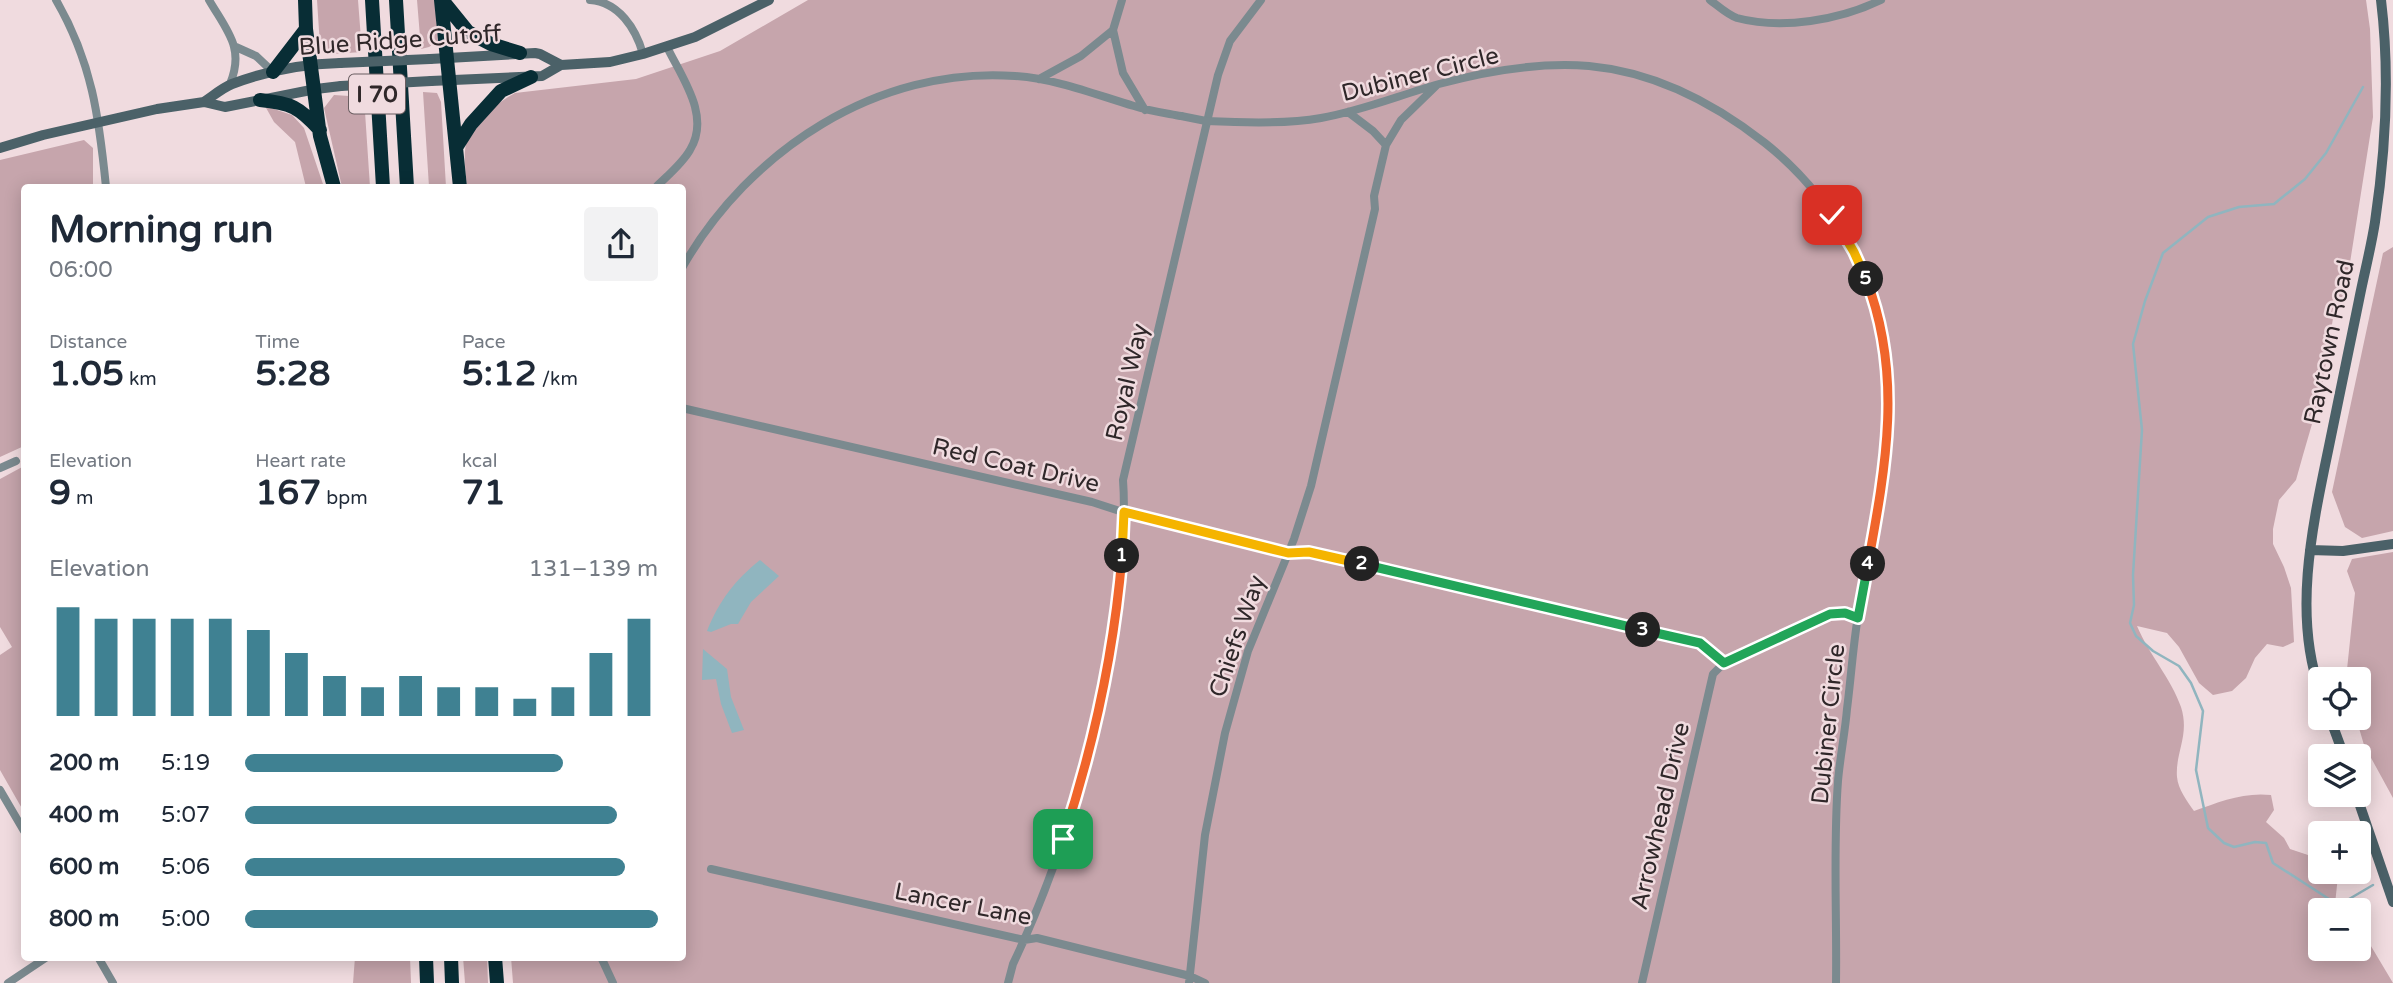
<!DOCTYPE html>
<meta charset="utf-8">
<style>
:root{--surface:#fff;--page:#f2f2f3;--text:#1f2937;--muted:#747a83;--accent:#3f8192}
body{margin:0;font-family:"Varela Round",sans-serif;background:var(--page);color:var(--text);height:100vh;display:flex;flex-direction:column;font-size:26px;white-space:nowrap}
*{box-sizing:border-box;margin:0}
p{font-size:23px;color:var(--muted)}
.icon{flex:none;width:38px;height:38px;fill:none;stroke:currentColor;stroke-width:2;stroke-linecap:round;stroke-linejoin:round}
.map{position:relative;flex:1;overflow:hidden}
.details{position:absolute;left:21px;top:184px;width:665px;height:777px;display:flex;flex-direction:column;background:var(--surface);border-radius:7px;box-shadow:0 4px 18px #0003}
.details>*{flex:none}
.fabs{position:absolute;left:2308px;top:667px;display:grid;gap:14px}
.fabs a{display:grid;place-items:center;width:63px;height:63px;border-radius:7px;background:var(--surface);box-shadow:0 4px 18px #0003;font-size:35px}
.pin{position:absolute;display:grid;place-items:center;width:60px;height:60px;color:#fff;margin:-30px;border-radius:14px;box-shadow:0 4px 10px #0006}
.km{position:absolute;width:35px;height:35px;margin:-18px;border-radius:50%;background:#222;color:#fff;font-size:19px;line-height:35px;text-align:center}
.round{display:grid;place-items:center;flex:none;width:74px;height:74px;border-radius:7px;background:var(--page)}
.head{display:flex;align-items:center;justify-content:space-between;height:119px;padding:0 28px}
h1{font-size:38px;font-weight:700;line-height:52px}
.metrics{display:grid;grid-template-columns:repeat(3,1fr);gap:10px;height:119px;padding:7px 28px}
.metrics div{display:grid;align-content:center}
.metrics b{font-size:35px;font-weight:700}
.metrics small{font-size:19px;font-weight:400}
.metrics p{font-size:19px}
.chart{height:196px;padding:14px 28px}
.chart p{display:flex;justify-content:space-between}
.chart svg{width:100%;height:126px;margin-top:7px;stroke:var(--accent);stroke-width:6}
ul{padding:0 28px;list-style:none;font-size:23px}
li{display:grid;grid-template-columns:112px 84px 1fr;align-items:center;height:52px}
li i{height:18px;border-radius:9px;background:var(--accent)}
.map>svg:first-child{display:block}
.green{fill:#c6a5ac}
.water{fill:#90b5bf}
.lines{fill:none;stroke-linecap:round;stroke-linejoin:round}
.stream{stroke:#90b5bf;stroke-width:2.5}
.street{stroke:#7b8a8f;stroke-width:8}
.secondary{stroke:#4b6168;stroke-width:10}
.highway{stroke:#082d35;stroke-width:14}
.street-bridge{stroke:#7b8a8f;stroke-width:8}
.secondary-bridge{stroke:#4b6168;stroke-width:10}
.split-1-casing{stroke:#fff;stroke-width:14}
.split-2-casing{stroke:#fff;stroke-width:14}
.split-3-casing{stroke:#fff;stroke-width:14}
.split-4-casing{stroke:#fff;stroke-width:14}
.split-5-casing{stroke:#fff;stroke-width:14}
.split-6-casing{stroke:#fff;stroke-width:14}
.split-1{stroke:#f0652b;stroke-width:9}
.split-2{stroke:#f5b400;stroke-width:9}
.split-3{stroke:#22a559;stroke-width:9}
.split-4{stroke:#22a559;stroke-width:9}
.split-5{stroke:#f0652b;stroke-width:9}
.split-6{stroke:#f5b400;stroke-width:9}
.labels{text-anchor:middle;stroke-width:5;stroke-linejoin:round;paint-order:stroke}
.shield{fill:#f0dbdf;stroke:#695d60;stroke-width:2}
.shield-label{font-size:23px;font-weight:bold;fill:#2f2729}
.street-label{font-size:24px;fill:#2f2729;stroke:#f0dbdf}
</style>
<div class="map">
<svg width="2393" height="983" viewBox="0 0 2393 983">
<rect width="100%" height="100%" fill="#f0dbdf"/>
<path class="green" d="M317 0H358L362 52 332 54 320 46Z
M417 0H435L438 41 429 47 421 49Z
M808 0H2366L2370 29 2373 117 2343 307 2334 312 2321 393 2303 455 2296 480 2279 500 2273 529V544L2284 567 2291 588 2294 642 2283 647 2267 644 2255 658 2246 678 2232 691 2213 695 2199 683 2179 647 2167 633 2137 626C2149 655 2171 678 2181 707 2190 735 2175 753 2177 777 2178 789 2187 801 2194 811 2219 802 2243 792 2271 795L2274 810 2266 822 2284 838 2290 849 2320 859V872H2336L2338 876 2335 904 2349 910H2320V948H2359V926L2393 983H513L511 957H682V187H467C466 173 462 151 468 138 477 120 498 102 515 93L636 79 720 51Z
M423 92 437 93 441 102 446 187H429Z
M334 95 364 97 370 187H342L324 108Z
M265 106 292 115 304 128 324 187H306L295 142 274 122Z
M84 140 93 148V187H24V446L0 457V160Z
M2393 247V531L2362 538 2345 527 2332 492 2383 253Z
M24 466V812L0 770V655L12 647 0 627V479Z
M2393 552V798L2364 745 2356 718H2359V679H2346L2355 593 2347 571 2352 559Z
M355 957H410L411 983H353Z
M463 957H487L488 983H465Z"/>
<path class="water" d="M760 560 779 576 751 602 738 624H731L711 632 707 631C719 601 735 580 760 560Z
M703 649 727 669 731 697 744 730 732 733 721 704 716 679 702 680Z"/>
<g class="lines">
<path class="stream" d="M2363 87 2326 153 2305 179 2274 204 2239 207 2208 217 2163 253 2145 301 2133 344 2142 430 2133 575 2134 605 2130 623 2136 636 2153 651 2179 666 2191 683 2203 711 2196 770 2208 828 2224 843 2234 847 2255 842 2266 843 2273 863 2329 899 2344 902 2373 885"/>
<path class="street" d="M56 0C92 62 99 117 106 187
M209 0C227 31 245 48 230 84
M590 0C619 2 636 29 643 54
M1710 0C1718 6 1728 15 1737 18 1782 30 1840 20 1881 0
M1113 30 1123 73 1145 110
M236 47 256 56 273 72
M1039 79 1081 56 1113 30 1122 0
M1235 122C1264 123 1292 123 1321 118 1361 111 1400 95 1439 84 1487 71 1539 62 1589 66 1655 72 1714 103 1765 143 1837 200 1888 293 1889 387 1890 464 1871 540 1858 616 1853 646 1851 678 1847 709 1845 733 1840 757 1838 781 1833 847 1837 916 1836 983
M1386 145 1401 120 1436 86
M656 187C667 176 682 164 690 150 711 116 682 78 667 47
M682 268C749 150 878 66 1015 76 1057 79 1094 94 1134 106 1149 111 1165 113 1181 116
M682 408 1092 502 1132 515 1288 553 1309 552 1700 643 1724 663 1830 614 1845 613 1858 618
M0 468 16 461
M0 790 24 831
M711 869 1024 940 1037 938 1190 976 1205 983
M98 957 113 983
M601 957 613 983
M8 983 47 957
M1008 983 1013 964C1067 850 1100 728 1116 602 1121 562 1126 521 1123 480L1218 75 1230 41 1261 0
M1189 983 1205 835 1225 733 1248 651 1294 539 1311 486 1375 209 1374 196 1386 145 1373 131 1348 112
M1642 983 1713 674 1724 663"/>
<path class="secondary" d="M430 59 535 53 540 54 561 65
M431 81 542 76 561 65 610 62 643 54 695 37 769 0
M204 102C213 96 222 88 232 84 266 71 304 64 340 63
M0 148 43 135 157 109 204 102 225 107 316 89 341 86
M2310 550 2343 551 2393 544
M2320 691C2293 615 2312 528 2328 451 2338 400 2349 350 2359 300 2364 274 2371 248 2375 222 2386 148 2390 74 2381 0
M2330 718 2344 756
M2356 794 2393 902"/>
<path class="highway" d="M305 0 306 29 320 136 334 187
M372 0 383 187
M396 0 407 187
M441 0 460 187
M443 1 468 32 491 44 520 53
M273 72 306 29
M260 100C291 103 299 107 320 130
M457 146 471 124 501 91 531 77
M426 957 427 983
M451 957 452 983
M495 957 497 983"/>
<path class="street-bridge" d="M1181 116 1206 121 1235 122"/>
<path class="secondary-bridge" d="M340 63 430 59
M341 86 431 81"/>
</g>
<g class="lines">
<defs>
<path id="split-1" d="M1063 839C1093 748 1114 653 1122 556"/>
<path id="split-2" d="M1122 556 1124 512 1288 553 1309 552 1362 564"/>
<path id="split-3" d="M1362 564 1643 630"/>
<path id="split-4" d="M1643 630 1700 643 1724 663 1830 614 1845 613 1858 618 1868 564"/>
<path id="split-5" d="M1866 279C1903 374 1886 466 1868 564"/>
<path id="split-6" d="M1832 215 1854 252 1866 279"/>
</defs>
<use href="#split-1" class="split-1-casing"/>
<use href="#split-2" class="split-2-casing"/>
<use href="#split-3" class="split-3-casing"/>
<use href="#split-4" class="split-4-casing"/>
<use href="#split-5" class="split-5-casing"/>
<use href="#split-6" class="split-6-casing"/>
<use href="#split-1" class="split-1"/>
<use href="#split-2" class="split-2"/>
<use href="#split-3" class="split-3"/>
<use href="#split-4" class="split-4"/>
<use href="#split-5" class="split-5"/>
<use href="#split-6" class="split-6"/>
</g>
<g class="labels">
<rect class="shield" x="349" y="74.5" width="56" height="39" rx="5"/>
<g class="shield-label">
<text x="377" y="102">I 70</text>
</g>
<g class="street-label">
<text transform="translate(400 40) rotate(-4)" y="8">Blue Ridge Cutoff</text>
<text transform="translate(1420 74) rotate(-14)" y="8">Dubiner Circle</text>
<text transform="translate(2329 342) rotate(-78)" y="8">Raytown Road</text>
<text transform="translate(1127 382) rotate(-77)" y="8">Royal Way</text>
<text transform="translate(1016 465) rotate(13)" y="8">Red Coat Drive</text>
<text transform="translate(1237 636) rotate(-71)" y="8">Chiefs Way</text>
<text transform="translate(1828 724) rotate(-84)" y="8">Dubiner Circle</text>
<text transform="translate(1660 816) rotate(-77)" y="8">Arrowhead Drive</text>
<text transform="translate(963 904) rotate(11)" y="8">Lancer Lane</text>
</g>
</g>
</svg>
<div class="fabs">
<a><svg class="icon" aria-label="locate" viewBox="0 0 24 24"><circle cx="12" cy="12" r="6"/><path d="M12 2v4M12 18v4M2 12h4M18 12h4"/></svg></a>
<a><svg class="icon" aria-label="layers" viewBox="0 0 24 24"><path d="M12 4l9 5-9 5-9-5zM3 14l9 5 9-5"/></svg></a>
<a>+</a>
<a>−</a>
</div>
<div class="pin" style="left:1063px;top:839px;background:#1e9e55"><svg class="icon" aria-label="arrive" viewBox="0 0 24 24"><path d="M6 21V4h12l-3 4 3 4H6"/></svg></div>
<div class="pin" style="left:1832px;top:215px;background:#d93025"><svg class="icon" aria-label="check" viewBox="0 0 24 24"><path d="M5 12l5 5 9-10"/></svg></div>
<b class="km" style="left:1122px;top:556px">1</b>
<b class="km" style="left:1362px;top:564px">2</b>
<b class="km" style="left:1643px;top:630px">3</b>
<b class="km" style="left:1868px;top:564px">4</b>
<b class="km" style="left:1866px;top:279px">5</b>
<section class="details">
<div class="head"><div><h1>Morning run</h1><p>06:00</p></div><a class="round"><svg class="icon" aria-label="share" viewBox="0 0 24 24"><path d="M12 15V3M7 8l5-5 5 5M5 13v7h14v-7"/></svg></a></div>
<div class="metrics">
<div><p>Distance</p><b>1.05<small> km</small></b></div>
<div><p>Time</p><b>5:28</b></div>
<div><p>Pace</p><b>5:12<small> /km</small></b></div>
</div>
<div class="metrics">
<div><p>Elevation</p><b>9<small> m</small></b></div>
<div><p>Heart rate</p><b>167<small> bpm</small></b></div>
<div><p>kcal</p><b>71</b></div>
</div>
<div class="chart"><p><span>Elevation</span>131–139 m</p>
<svg viewBox="0 0 160 44" preserveAspectRatio="none"><path d="M5 44V6M15 44V10M25 44V10M35 44V10M45 44V10M55 44V14M65 44V22M75 44V30M85 44V34M95 44V30M105 44V34M115 44V34M125 44V38M135 44V34M145 44V22M155 44V10"/></svg>
</div>
<ul>
<li><b>200 m</b>5:19<i style="width:77%"></i></li>
<li><b>400 m</b>5:07<i style="width:90%"></i></li>
<li><b>600 m</b>5:06<i style="width:92%"></i></li>
<li><b>800 m</b>5:00<i style="width:100%"></i></li>
</ul>
</section>
</div>
